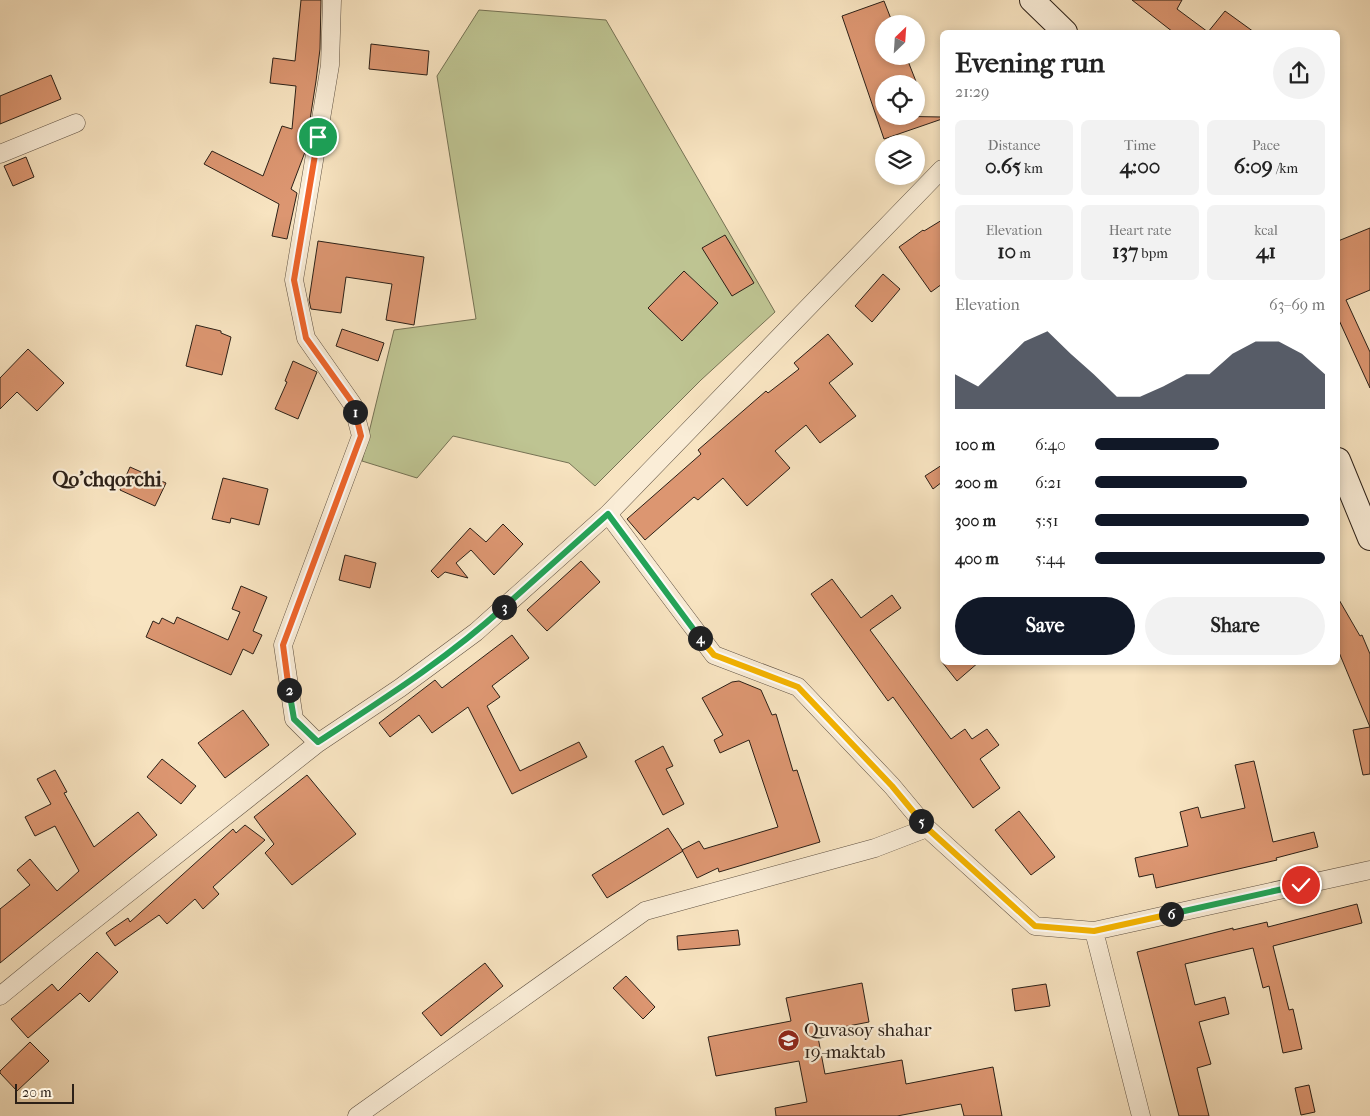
<!DOCTYPE html>
<meta charset="utf-8">
<style>
:root{--surface:#fff;--page:#f2f2f2;--text:#222;--muted:#767676;--accent:#111827}
body{margin:0;font-family:"IM FELL French Canon",serif;background:var(--page);color:var(--text);height:100vh;display:flex;flex-direction:column;font-size:19px;white-space:nowrap}
*{box-sizing:border-box;margin:0}
p{font-size:16px;color:var(--muted)}
.icon{flex:none;width:28px;height:28px;fill:none;stroke:currentColor;stroke-width:2;stroke-linecap:round;stroke-linejoin:round}
.map{position:relative;flex:1;overflow:hidden}
.sheet{position:absolute;left:940px;top:30px;width:400px;height:635px;display:flex;flex-direction:column;background:var(--surface);border-radius:8px;box-shadow:0 2px 8px #0003}
.sheet>*{flex:none}
.needle{width:32px;rotate:25deg}
.buttons{position:absolute;left:875px;top:15px;display:grid;gap:10px}
.buttons a{display:grid;place-items:center;width:50px;height:50px;border-radius:50%;background:var(--surface);box-shadow:0 2px 8px #0003;font-size:25px}
.scale{position:absolute;left:15px;bottom:12px;width:59px;box-sizing:border-box;padding-left:5px;border:2px solid #2c2017;border-top:0;font-size:14px;line-height:18px;white-space:nowrap;color:#2c2017;-webkit-text-stroke:4px #faedd7;paint-order:stroke}
.pin{position:absolute;display:grid;place-items:center;width:42px;height:42px;color:#fff;margin:-21px;border:2px solid #fff;border-radius:50%;box-shadow:0 1px 5px #0007}
.km{position:absolute;width:25px;height:25px;margin:-12px;border-radius:50%;background:#222;color:#fff;font-size:14px;line-height:25px;text-align:center}
.round{display:grid;place-items:center;flex:none;width:52px;height:52px;border-radius:26px;background:var(--page)}
.headline{display:flex;align-items:center;justify-content:space-between;height:85px;padding:0 15px}
h1{font-size:28px;font-weight:700;line-height:38px}
.stats{display:grid;grid-template-columns:repeat(3,1fr);gap:8px;height:85px;padding:5px 15px}
.stats div{display:grid;align-content:center;border-radius:8px;background:var(--page);text-align:center}
.stats b{font-size:21px;font-weight:700}
.stats small{font-size:14px;font-weight:400}
.stats p{font-size:14px}
.chart{height:140px;padding:10px 15px}
.chart p{display:flex;justify-content:space-between}
.chart svg{width:100%;height:90px;margin-top:5px;fill:var(--accent);opacity:.7}
.primary-button{display:flex;gap:10px;margin-top:auto;padding:10px 15px}
.primary-button a{flex:1;height:58px;border-radius:30px;background:var(--accent);color:#fff;font-size:20px;font-weight:700;line-height:58px;text-align:center}
.primary-button a+a{background:var(--page);color:var(--text)}
ul{padding:0 15px;list-style:none;font-size:16px}
li{display:grid;grid-template-columns:80px 60px 1fr;align-items:center;height:38px}
li i{height:12px;border-radius:6px;background:var(--accent)}
.map>svg:first-child{display:block}
.green{fill:#bec492;stroke:#757254}
.building{fill:#dc9671;stroke:#2c2017}
.lines{fill:none;stroke-linecap:round;stroke-linejoin:round}
.minor-casing{stroke:#5f5142;stroke-width:19}
.secondary-casing{stroke:#2c2017;stroke-width:26}
.minor{stroke:#faedd7;stroke-width:18}
.secondary{stroke:#faedd7;stroke-width:24}
.split-1-casing{stroke:#fff;stroke-width:10}
.split-2-casing{stroke:#fff;stroke-width:10}
.split-3-casing{stroke:#fff;stroke-width:10}
.split-4-casing{stroke:#fff;stroke-width:10}
.split-5-casing{stroke:#fff;stroke-width:10}
.split-6-casing{stroke:#fff;stroke-width:10}
.split-7-casing{stroke:#fff;stroke-width:10}
.split-1{stroke:#f0652b;stroke-width:6}
.split-2{stroke:#f0652b;stroke-width:6}
.split-3{stroke:#22a559;stroke-width:6}
.split-4{stroke:#22a559;stroke-width:6}
.split-5{stroke:#f5b400;stroke-width:6}
.split-6{stroke:#f5b400;stroke-width:6}
.split-7{stroke:#22a559;stroke-width:6}
.labels{text-anchor:middle;stroke-width:4.5;stroke-linejoin:round;paint-order:stroke}
.poi-label{font-size:19px;fill:#2c2017;stroke:#faedd7;text-anchor:start}
.quarter-label{font-size:21px;font-weight:bold;fill:#2c2017;stroke:#faedd7}
</style>
<div class="map">
<svg width="1370" height="1116" viewBox="0 0 1370 1116">
<rect width="100%" height="100%" fill="#f8e4c1"/>
<filter id="stains"><feTurbulence type="fractalNoise" baseFrequency=".004" numOctaves="4"/><feColorMatrix values="0 0 0 0 .2 0 0 0 0 .09 0 0 0 0 .02 0 0 0 .5 -.17"/></filter>
<radialGradient id="worn" r=".72"><stop offset=".6" stop-color="#630" stop-opacity="0"/><stop offset="1" stop-color="#630" stop-opacity=".3"/></radialGradient>
<path class="green" d="M479 10 606 20 775 312 701 380 595 486 569 463 453 436 417 478 362 461 394 330 476 319 437 76Z"/>
<path class="building" d="M301 0H321L320 49 316 81 305 152 291 189 297 193 287 239 272 236 279 204 204 164 212 151 263 176 282 126 292 129 296 86 270 83 273 58 295 61Z
M1132 0H1182L1177 9 1208 32 1225 11 1254 32H1173Z
M884 1 893 24H884V56H906L917 84H884V116L942 117V119L884 139 842 16Z
M371 44 429 51 427 75 369 69Z
M51 75 61 99 0 124V96Z
M26 157 34 177 13 186 4 166Z
M942 220V284L931 292 899 247 923 230 924 231Z
M1370 228V290L1346 300 1370 352V388L1338 318V241Z
M725 235 754 283 732 296 702 248Z
M318 241 424 257 414 325 386 320 392 284 346 277 341 313 311 309 309 300Z
M684 271 718 303 682 341 648 308Z
M883 274 900 289 872 322 855 306Z
M196 325 221 331V333L231 337 222 375 186 366Z
M342 329 384 343 378 361 336 346Z
M828 334 853 364 829 383 856 416 820 443 806 425 775 451 790 468 747 506 723 478 698 500 694 497 645 540 627 519 701 454 698 450 766 391 768 393 799 369 794 363Z
M28 349 64 383 37 411 17 392 0 409V378Z
M293 361 317 372 298 419 275 409 287 382 285 381Z
M942 465V482L933 489 925 476Z
M130 467 166 483 155 506 120 490Z
M223 478 268 489 259 525 231 518 230 523 212 519Z
M503 524 523 544 494 575 471 550 456 563 468 578 445 572 438 578 431 571 470 528 486 542Z
M345 555 376 563 370 588 339 580Z
M581 561 600 582 547 631 527 610Z
M832 579 861 618 892 595 901 608 870 630 951 739 965 729 972 739 987 729 999 745 980 759 1000 788 973 808 893 697 888 701 811 594Z
M241 586 267 597 253 631 262 635 253 654 243 649 231 675 146 637 153 621 159 624 162 618 174 624 177 617 228 640 240 612 232 609Z
M1338 598 1360 636 1362 635 1370 654V774L1363 775 1353 730 1370 727 1338 650Z
M512 635 529 658 492 686 500 697 487 706 520 771 579 742 587 757 512 794 468 707 432 733 419 715 390 737 379 723 435 680 442 688Z
M942 662H979L957 681Z
M739 681 761 690 772 715 776 714 793 771 797 770 820 842 719 872 718 868 697 878 682 850 699 841 704 849 778 827 749 740 720 753 714 740 723 735 702 698 732 682Z
M243 710 269 745 225 778 198 743Z
M663 746 673 766 666 769 684 804 663 815 635 761Z
M162 759 196 786 181 804 147 777Z
M1254 761 1273 842 1314 832 1318 847 1276 858 1277 860 1156 888 1153 874 1139 877 1135 858 1188 846 1180 812 1198 807 1201 818 1245 808 1235 765Z
M55 770 67 792 64 793 94 847 138 812 157 835 0 963V909L30 885 17 870 30 859 57 891 79 871 55 826 35 836 25 817 51 804 37 779Z
M307 775 356 834 292 885 265 853 274 844 254 817Z
M1019 811 1055 857 1031 875 995 830Z
M245 825 265 840 213 887 219 894 203 909 195 899 167 924 159 915 115 946 106 933 128 918 130 922 233 829 236 833Z
M668 828 683 851 607 898 592 875Z
M1357 904 1362 923 1273 946 1289 1010 1293 1009 1302 1049 1283 1053 1269 986 1263 988 1253 948 1185 964 1195 1005 1225 997 1229 1014 1199 1022 1211 1064 1197 1068 1209 1116H1179L1137 952 1233 928V930L1267 922 1268 927Z
M738 930 740 945 678 950 677 936Z
M97 952 118 972 89 1002 80 993 28 1038 11 1019 52 984 58 991Z
M485 963 503 986 441 1036 422 1013Z
M626 976 655 1007 643 1019 613 988Z
M862 983 869 1022 817 1032 825 1074 902 1060 906 1084 993 1067 1002 1116H964L961 1104 897 1116H776L775 1108 807 1102 799 1061 716 1076 708 1037 791 1021 786 998Z
M1046 984 1050 1006 1015 1011 1012 989Z
M30 1042 49 1061 17 1091 0 1073V1071Z
M1309 1085 1315 1112 1301 1115 1295 1088Z"/>
<g class="lines">
<defs>
<path id="minor" d="M0 154 76 123
M608 514 714 655 798 687 892 786 927 828 1035 926 1094 931 1370 870
M318 743 294 719 283 645 361 436 353 405 306 338 294 280 330 65 332 0
M1094 931 1141 1116
M0 996 60 947 318 743 400 688 476 632 608 514 942 169
M357 1116 645 911 875 848 927 828"/>
<path id="secondary" d="M1032 0 1065 32
M1338 460 1370 538"/>
</defs>
<use href="#minor" class="minor-casing"/>
<use href="#secondary" class="secondary-casing"/>
<use href="#minor" class="minor"/>
<use href="#secondary" class="secondary"/>
</g>
<g class="lines">
<defs>
<path id="split-1" d="M318 137 294 280 306 338 354 405 355 412"/>
<path id="split-2" d="M289 690 283 645 361 436 355 412"/>
<path id="split-3" d="M289 690 294 719 318 742C382 700 447 659 504 607"/>
<path id="split-4" d="M504 607 608 514 700 638"/>
<path id="split-5" d="M700 638 714 655 798 687 892 786 921 821"/>
<path id="split-6" d="M921 821 927 828 1035 926 1094 931 1171 914"/>
<path id="split-7" d="M1171 914 1301 885"/>
</defs>
<use href="#split-1" class="split-1-casing"/>
<use href="#split-2" class="split-2-casing"/>
<use href="#split-3" class="split-3-casing"/>
<use href="#split-4" class="split-4-casing"/>
<use href="#split-5" class="split-5-casing"/>
<use href="#split-6" class="split-6-casing"/>
<use href="#split-7" class="split-7-casing"/>
<use href="#split-1" class="split-1"/>
<use href="#split-2" class="split-2"/>
<use href="#split-3" class="split-3"/>
<use href="#split-4" class="split-4"/>
<use href="#split-5" class="split-5"/>
<use href="#split-6" class="split-6"/>
<use href="#split-7" class="split-7"/>
</g>
<defs>
<symbol id="school-disc" viewBox="-11 -11 22 22"><circle r="9.5" fill="#8f2418" stroke="#faedd7"/><path d="M0-5L7-2L0 1L-7-2ZM-4 1L0 2.5L4 1V4Q0 6-4 4Z" fill="#fff"/></symbol>
</defs>
<g fill-rule="evenodd">
<use href="#school-disc" x="776" y="1028" width="25" height="25"/>
</g>
<g class="labels">
<g class="poi-label">
<text x="804" y="1036">Quvasoy shahar<tspan x="804" dy="22">19-maktab</tspan></text>
</g>
<g class="quarter-label">
<text x="107" y="486">Qo'chqorchi</text>
</g>
</g>
<rect width="100%" height="100%" filter="url(#stains)"/>
<rect width="100%" height="100%" fill="url(#worn)"/>
</svg>
<div class="buttons">
<a><svg class="needle" viewBox="-14 -14 28 28"><path d="M0-13l5 13h-10z" fill="#e53935"/><path d="M0 13l5-13h-10z" fill="#767676"/></svg></a>
<a><svg class="icon" aria-label="locate" viewBox="0 0 24 24"><circle cx="12" cy="12" r="6"/><path d="M12 2v4M12 18v4M2 12h4M18 12h4"/></svg></a>
<a><svg class="icon" aria-label="layers" viewBox="0 0 24 24"><path d="M12 4l9 5-9 5-9-5zM3 14l9 5 9-5"/></svg></a>
</div>
<div class="scale">20 m</div>
<div class="pin" style="left:318px;top:137px;background:#1e9e55"><svg class="icon" aria-label="arrive" viewBox="0 0 24 24"><path d="M6 21V4h12l-3 4 3 4H6"/></svg></div>
<div class="pin" style="left:1301px;top:885px;background:#d93025"><svg class="icon" aria-label="check" viewBox="0 0 24 24"><path d="M5 12l5 5 9-10"/></svg></div>
<b class="km" style="left:355px;top:412px">1</b>
<b class="km" style="left:289px;top:690px">2</b>
<b class="km" style="left:504px;top:607px">3</b>
<b class="km" style="left:700px;top:638px">4</b>
<b class="km" style="left:921px;top:821px">5</b>
<b class="km" style="left:1171px;top:914px">6</b>
<section class="sheet">
<div class="headline"><div><h1>Evening run</h1><p>21:29</p></div><a class="round"><svg class="icon" aria-label="share" viewBox="0 0 24 24"><path d="M12 15V3M7 8l5-5 5 5M5 13v7h14v-7"/></svg></a></div>
<div class="stats">
<div><p>Distance</p><b>0.65<small> km</small></b></div>
<div><p>Time</p><b>4:00</b></div>
<div><p>Pace</p><b>6:09<small> /km</small></b></div>
</div>
<div class="stats">
<div><p>Elevation</p><b>10<small> m</small></b></div>
<div><p>Heart rate</p><b>137<small> bpm</small></b></div>
<div><p>kcal</p><b>41</b></div>
</div>
<div class="chart"><p><span>Elevation</span>63–69 m</p>
<svg viewBox="0 0 160 44" preserveAspectRatio="none"><path d="M0 44V27L10 33L20 22L30 11L40 6L50 17L60 27L70 38L80 38L90 33L100 27L110 27L120 17L130 11L140 11L150 17L160 27V44z"/></svg>
</div>
<ul>
<li><b>100 m</b>6:40<i style="width:54%"></i></li>
<li><b>200 m</b>6:21<i style="width:66%"></i></li>
<li><b>300 m</b>5:51<i style="width:93%"></i></li>
<li><b>400 m</b>5:44<i style="width:100%"></i></li>
</ul>
<div class="primary-button"><a>Save</a><a>Share</a></div>
</section>
</div>
